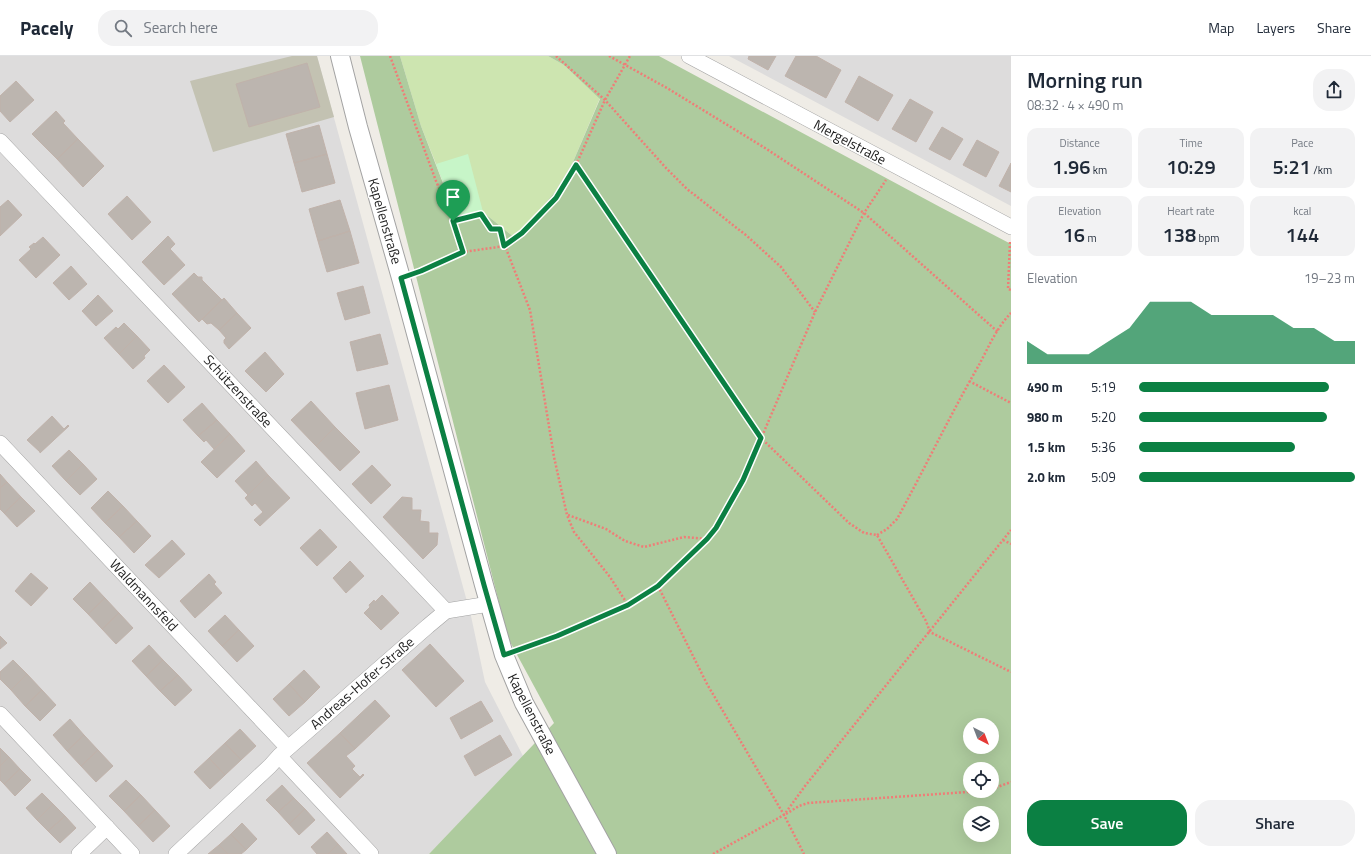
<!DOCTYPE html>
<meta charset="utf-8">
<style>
:root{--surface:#fff;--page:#f2f2f3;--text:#1f2937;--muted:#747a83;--line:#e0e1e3;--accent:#0b8043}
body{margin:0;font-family:"Titillium Web",sans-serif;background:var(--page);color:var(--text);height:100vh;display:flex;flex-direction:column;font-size:15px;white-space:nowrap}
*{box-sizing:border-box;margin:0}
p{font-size:13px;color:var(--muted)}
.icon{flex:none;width:22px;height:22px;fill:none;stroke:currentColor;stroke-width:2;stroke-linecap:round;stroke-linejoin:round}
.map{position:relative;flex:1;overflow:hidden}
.details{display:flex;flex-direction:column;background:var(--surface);width:360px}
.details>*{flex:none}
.needle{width:26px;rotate:138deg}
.tools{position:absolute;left:963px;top:662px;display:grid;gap:8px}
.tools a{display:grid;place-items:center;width:36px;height:36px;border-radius:50%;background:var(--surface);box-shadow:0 4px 16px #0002;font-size:20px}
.pin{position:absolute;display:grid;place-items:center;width:34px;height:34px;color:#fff;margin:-41px -17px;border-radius:50% 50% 50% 0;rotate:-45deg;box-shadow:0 0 4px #0007}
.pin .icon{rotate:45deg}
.round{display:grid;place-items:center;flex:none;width:42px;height:42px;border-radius:16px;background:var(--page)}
.headline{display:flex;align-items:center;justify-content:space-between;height:68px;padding:0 16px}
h1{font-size:22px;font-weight:600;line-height:30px}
.metrics{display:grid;grid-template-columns:repeat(3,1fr);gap:6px;height:68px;padding:4px 16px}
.metrics div{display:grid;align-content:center;border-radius:10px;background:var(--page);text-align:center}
.metrics b{font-size:20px;font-weight:600}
.metrics small{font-size:11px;font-weight:400}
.metrics p{font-size:11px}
.chart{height:112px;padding:8px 16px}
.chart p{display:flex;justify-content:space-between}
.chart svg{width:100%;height:72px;margin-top:4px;fill:var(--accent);opacity:.7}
.cta{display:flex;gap:8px;margin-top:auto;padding:8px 16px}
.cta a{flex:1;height:46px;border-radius:16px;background:var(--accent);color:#fff;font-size:16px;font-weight:600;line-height:46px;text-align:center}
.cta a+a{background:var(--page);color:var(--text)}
ul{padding:0 16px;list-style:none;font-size:13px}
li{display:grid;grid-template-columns:64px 48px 1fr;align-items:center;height:30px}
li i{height:10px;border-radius:5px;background:var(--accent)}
header{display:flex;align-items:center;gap:24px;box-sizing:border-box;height:56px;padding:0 20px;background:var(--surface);border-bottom:1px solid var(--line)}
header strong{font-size:19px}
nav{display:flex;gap:22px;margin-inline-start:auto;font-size:14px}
.search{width:280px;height:36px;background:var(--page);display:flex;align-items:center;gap:10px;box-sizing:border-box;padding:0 14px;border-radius:16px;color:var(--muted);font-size:15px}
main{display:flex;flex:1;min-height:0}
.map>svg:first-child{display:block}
.residential{fill:#dddcdc}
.construction{fill:#c3c2b2}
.grass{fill:#cde5b0}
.forest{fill:#aecb9e;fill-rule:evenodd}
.park{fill:#c7f5c8}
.building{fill:#bcb5af;stroke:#c0b2aa}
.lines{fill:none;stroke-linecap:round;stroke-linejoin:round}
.minor-casing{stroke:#a3a3a3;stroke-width:16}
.tertiary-casing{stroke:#a3a3a3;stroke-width:20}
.path{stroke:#ef7d77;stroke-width:2.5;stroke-dasharray:2 2;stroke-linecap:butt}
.minor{stroke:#fff;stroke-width:15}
.tertiary{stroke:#fff;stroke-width:18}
.route-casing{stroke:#fff;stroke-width:8}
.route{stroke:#0b8043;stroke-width:5}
.labels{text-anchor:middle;stroke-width:3;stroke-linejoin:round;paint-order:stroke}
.street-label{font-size:14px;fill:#1f1f1f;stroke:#fff}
</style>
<header>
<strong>Pacely</strong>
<div class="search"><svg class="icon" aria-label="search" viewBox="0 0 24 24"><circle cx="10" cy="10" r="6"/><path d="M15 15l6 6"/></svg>Search here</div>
<nav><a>Map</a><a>Layers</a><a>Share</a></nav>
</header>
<main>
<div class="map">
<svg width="1011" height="798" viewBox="0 0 1011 798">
<rect width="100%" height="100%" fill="#efece6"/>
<path class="residential" d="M0 0H317L471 560 485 626 523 700 429 798H0Z
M729 0H1011V150Z"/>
<path class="construction" d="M292 0H317L334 61 213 96 190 25Z"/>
<path class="grass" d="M400 0H548L564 9 600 42 573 106 555 136 515 182 483 156 457 161 421 70Z"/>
<path class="forest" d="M360 0H400L421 70 456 161 483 156 515 182 555 136 573 106 600 43 564 9 548 0H659L940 151 1011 188V798H429L554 667 508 582ZM970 669H992V691H970ZM970 713H992V735H970ZM970 757H992V779H970Z"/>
<path class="park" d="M468 98 483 156 457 161 436 108Z"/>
<path class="building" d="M749 0H776L768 14 748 3Z
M796 0H816L841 14 826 42 785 20Z
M307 7 320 51 249 71 236 28Z
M859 20 893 39 878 65 845 46Z
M16 25 34 44 10 66 0 55V40Z
M910 43 933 56 916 86 892 73Z
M56 55 65 65 63 67 78 83 57 103 32 78Z
M319 69 327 98 294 107 286 78Z
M942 71 963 83 950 104 929 93Z
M78 83 104 110 83 131 57 103Z
M977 84 999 96 986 121 963 109Z
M327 98 335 127 302 136 294 107Z
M1011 107V136L999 130Z
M127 140 151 166 132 184 108 158Z
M8 144 22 159 0 180V151Z
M340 144 350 175 318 185 309 153Z
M350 175 359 207 327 216 318 185Z
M168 180 175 188 170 193 185 209 164 229 142 206Z
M43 181 60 199 36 222 19 204 31 193 29 191 34 187 35 188Z
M71 210 87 228 69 244 53 227Z
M194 217 198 221H202V224L222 244 199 266 172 238Z
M363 230 370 257 345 264 337 237Z
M98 239 113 255 96 270 82 255Z
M224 242 237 257 219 274 211 267 207 268 202 263Z
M237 257 251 272 229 293 224 287V284L226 282 219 274Z
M124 267 137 280 119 298 104 282 116 271 118 273Z
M380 278 388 308 357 315 350 286Z
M137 280 150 294 144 300 145 302 133 313 119 298Z
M265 296 284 318 266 336 245 315Z
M164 309 185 331 168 347 147 325Z
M389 329 398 364 365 373 356 337Z
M311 345 335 371 316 390 291 364Z
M202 347 217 364 198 380 183 364Z
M52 360 64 373 68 369 69 370 40 397V396L27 384Z
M217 364 230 378 214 393 206 384 204 386 198 380Z
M335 371 360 396 340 415 316 390Z
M230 378 245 395 217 422 201 406Z
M69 394 83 408 66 425 52 410Z
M256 405 268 419 248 439 235 425Z
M83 408 97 423 80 439 66 425Z
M372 409 391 429 371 448 352 428Z
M0 418 7 426 0 432Z
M268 419 290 442 260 470 254 464 263 456 255 447 252 450 245 442Z
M7 426 21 441 4 457 0 453V432Z
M108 435 123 450 105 467 91 452Z
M21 441 35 455 17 471 4 457Z
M402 441 412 442V454H421L420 465 429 466V477H438L437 489 423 503 383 461Z
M123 450 137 465 119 481 105 467Z
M137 465 151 480 134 497 119 481Z
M320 473 337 491 317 510 300 492Z
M172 484 185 498 159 522 145 509Z
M350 505 364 520 346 537 333 522Z
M31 517 48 532 31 550 15 535Z
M209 518 216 526 214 528 222 537 195 562 180 545Z
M90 526 105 542 88 558 73 543Z
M382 539 399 557 381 574 364 557 370 551 369 549 374 544 375 546Z
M105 542 119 557 102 573 88 558Z
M119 557 133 572 116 588 102 573Z
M225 559 239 574 222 590 208 575Z
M239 574 254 590 237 606 222 590Z
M0 580 7 587 0 593Z
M430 588 464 625 436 651 402 614Z
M149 589 163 604 146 620 132 605Z
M13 604 27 618 11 634 0 623V616Z
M163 604 178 619 160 635 146 620Z
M304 614 320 631 305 646 289 628Z
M27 618 42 634 25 650 11 634Z
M178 619 192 634 175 650 160 635Z
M289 628 305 646 289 660 273 643Z
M42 634 56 649 40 665 25 650Z
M375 644 390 660 355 693 340 677Z
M481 645 493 665 461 683 450 662Z
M70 663 84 679 67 695 53 679Z
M240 673 256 690 241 704 225 687Z
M340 677 355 693 346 700 355 710 352 713 360 721 363 718 364 719 340 742 307 707Z
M84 679 98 694 81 710 67 695Z
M500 679 512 699 475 720 464 700Z
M225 687 241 704 225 719 209 702Z
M0 692 9 701 0 710Z
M98 694 113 710 96 726 81 710Z
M9 701 20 713 4 728 0 724V710Z
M209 702 225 719 210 733 194 716Z
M20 713 31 724 15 740 4 728Z
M126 724 141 739 124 755 109 740Z
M282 729 294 742 278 756 266 744Z
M42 737 53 748 37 764 26 752Z
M141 739 155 754 138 770 124 755Z
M294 742 305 753 289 768 278 756Z
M53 748 65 760 48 775 37 764Z
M305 753 315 764 299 779 289 768Z
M155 754 170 770 153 786 138 770Z
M65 760 76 772 60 787 48 775Z
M242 767 257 783 246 794 231 778Z
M327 776 338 788 328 798H317L311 791Z
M231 778 246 794 241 798H228L219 789Z
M338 788 347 798H328Z
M219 789 228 798H208Z"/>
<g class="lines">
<defs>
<path id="minor" d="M689 0 1011 171
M0 85 446 555
M0 387 288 692
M0 658 132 798
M279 700 371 798
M79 798 107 771
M176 798 270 710 279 700 428 570 446 555 489 548"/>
<path id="tertiary" d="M340 0 358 71 401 222 484 529 504 599 524 647 607 798"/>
</defs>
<use href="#minor" class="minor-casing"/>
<use href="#tertiary" class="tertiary-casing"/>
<path class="path" d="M390 0 436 125 453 165 463 196
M556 0 605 44 666 112 687 133 747 180 781 211 815 256
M609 0 667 32 765 92 864 157 998 276
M576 109 761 382 849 467 864 477 877 479 926 565 930 576 1011 616
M453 165 481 158 491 173H500L505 190 530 254 554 401 567 459 574 476 610 521 628 549
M1010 186 1008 233 1011 234
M418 216 463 196 505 190 522 177 556 142 576 109 605 44 630 0
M969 325 1011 347
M568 459 606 473 625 485 644 491 684 481 707 483
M877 479 887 473 897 463C925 412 950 359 979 309 988 292 997 271 1011 257
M1003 484 1011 488
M658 530 707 628 784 759 804 798
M521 593 557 580 628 549 658 530 707 483 716 472 743 425 815 256 864 157 886 124
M992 733 1011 726
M786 758 799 750 808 747 982 735
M713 798 784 759 805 730 1011 474"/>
<use href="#minor" class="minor"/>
<use href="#tertiary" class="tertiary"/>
</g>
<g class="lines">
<defs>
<path id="route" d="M576 109 761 382 743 424 716 472 707 483 658 530 628 549 557 580 504 599 484 529 401 222 421 215 463 196 453 165 481 158 491 173H500L504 190 522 177 556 142Z"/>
</defs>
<use href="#route" class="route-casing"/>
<use href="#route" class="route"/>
</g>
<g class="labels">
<g class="street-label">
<text transform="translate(850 86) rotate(28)" y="5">Mergelstraße</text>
<text transform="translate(385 165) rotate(74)" y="5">Kapellenstraße</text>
<text transform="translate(238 335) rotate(47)" y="5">Schützenstraße</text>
<text transform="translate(144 539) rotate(47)" y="5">Waldmannsfeld</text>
<text transform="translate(362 627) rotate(-41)" y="5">Andreas-Hofer-Straße</text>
<text transform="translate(532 658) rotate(63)" y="5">Kapellenstraße</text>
</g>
</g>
</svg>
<div class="tools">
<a><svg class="needle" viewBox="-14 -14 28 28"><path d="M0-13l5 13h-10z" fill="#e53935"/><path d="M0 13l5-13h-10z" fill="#747a83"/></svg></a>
<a><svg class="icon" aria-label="locate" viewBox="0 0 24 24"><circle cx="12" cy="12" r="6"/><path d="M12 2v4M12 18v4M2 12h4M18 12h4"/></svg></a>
<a><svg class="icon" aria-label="layers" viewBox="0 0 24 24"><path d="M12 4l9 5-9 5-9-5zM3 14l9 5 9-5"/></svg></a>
</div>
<div class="pin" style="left:453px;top:165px;background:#1e9e55"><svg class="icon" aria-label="arrive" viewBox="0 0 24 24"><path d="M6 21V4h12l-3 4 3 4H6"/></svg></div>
</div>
<section class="details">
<div class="headline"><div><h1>Morning run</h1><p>08:32 · 4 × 490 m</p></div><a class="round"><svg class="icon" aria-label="share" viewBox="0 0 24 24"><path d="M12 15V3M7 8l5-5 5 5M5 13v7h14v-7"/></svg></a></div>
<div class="metrics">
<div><p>Distance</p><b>1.96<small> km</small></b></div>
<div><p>Time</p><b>10:29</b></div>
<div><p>Pace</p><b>5:21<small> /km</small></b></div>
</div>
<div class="metrics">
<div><p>Elevation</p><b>16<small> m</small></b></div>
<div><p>Heart rate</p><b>138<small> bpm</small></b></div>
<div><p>kcal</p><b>144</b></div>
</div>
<div class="chart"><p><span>Elevation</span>19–23 m</p>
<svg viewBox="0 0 160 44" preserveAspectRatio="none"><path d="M0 44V30L10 38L20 38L30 38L40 30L50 22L60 6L70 6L80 6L90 14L100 14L110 14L120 14L130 22L140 22L150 30L160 30V44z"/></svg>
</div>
<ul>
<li><b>490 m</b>5:19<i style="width:88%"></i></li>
<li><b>980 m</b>5:20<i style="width:87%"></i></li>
<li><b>1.5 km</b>5:36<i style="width:72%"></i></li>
<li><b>2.0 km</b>5:09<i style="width:100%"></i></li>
</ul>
<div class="cta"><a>Save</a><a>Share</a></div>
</section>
</main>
